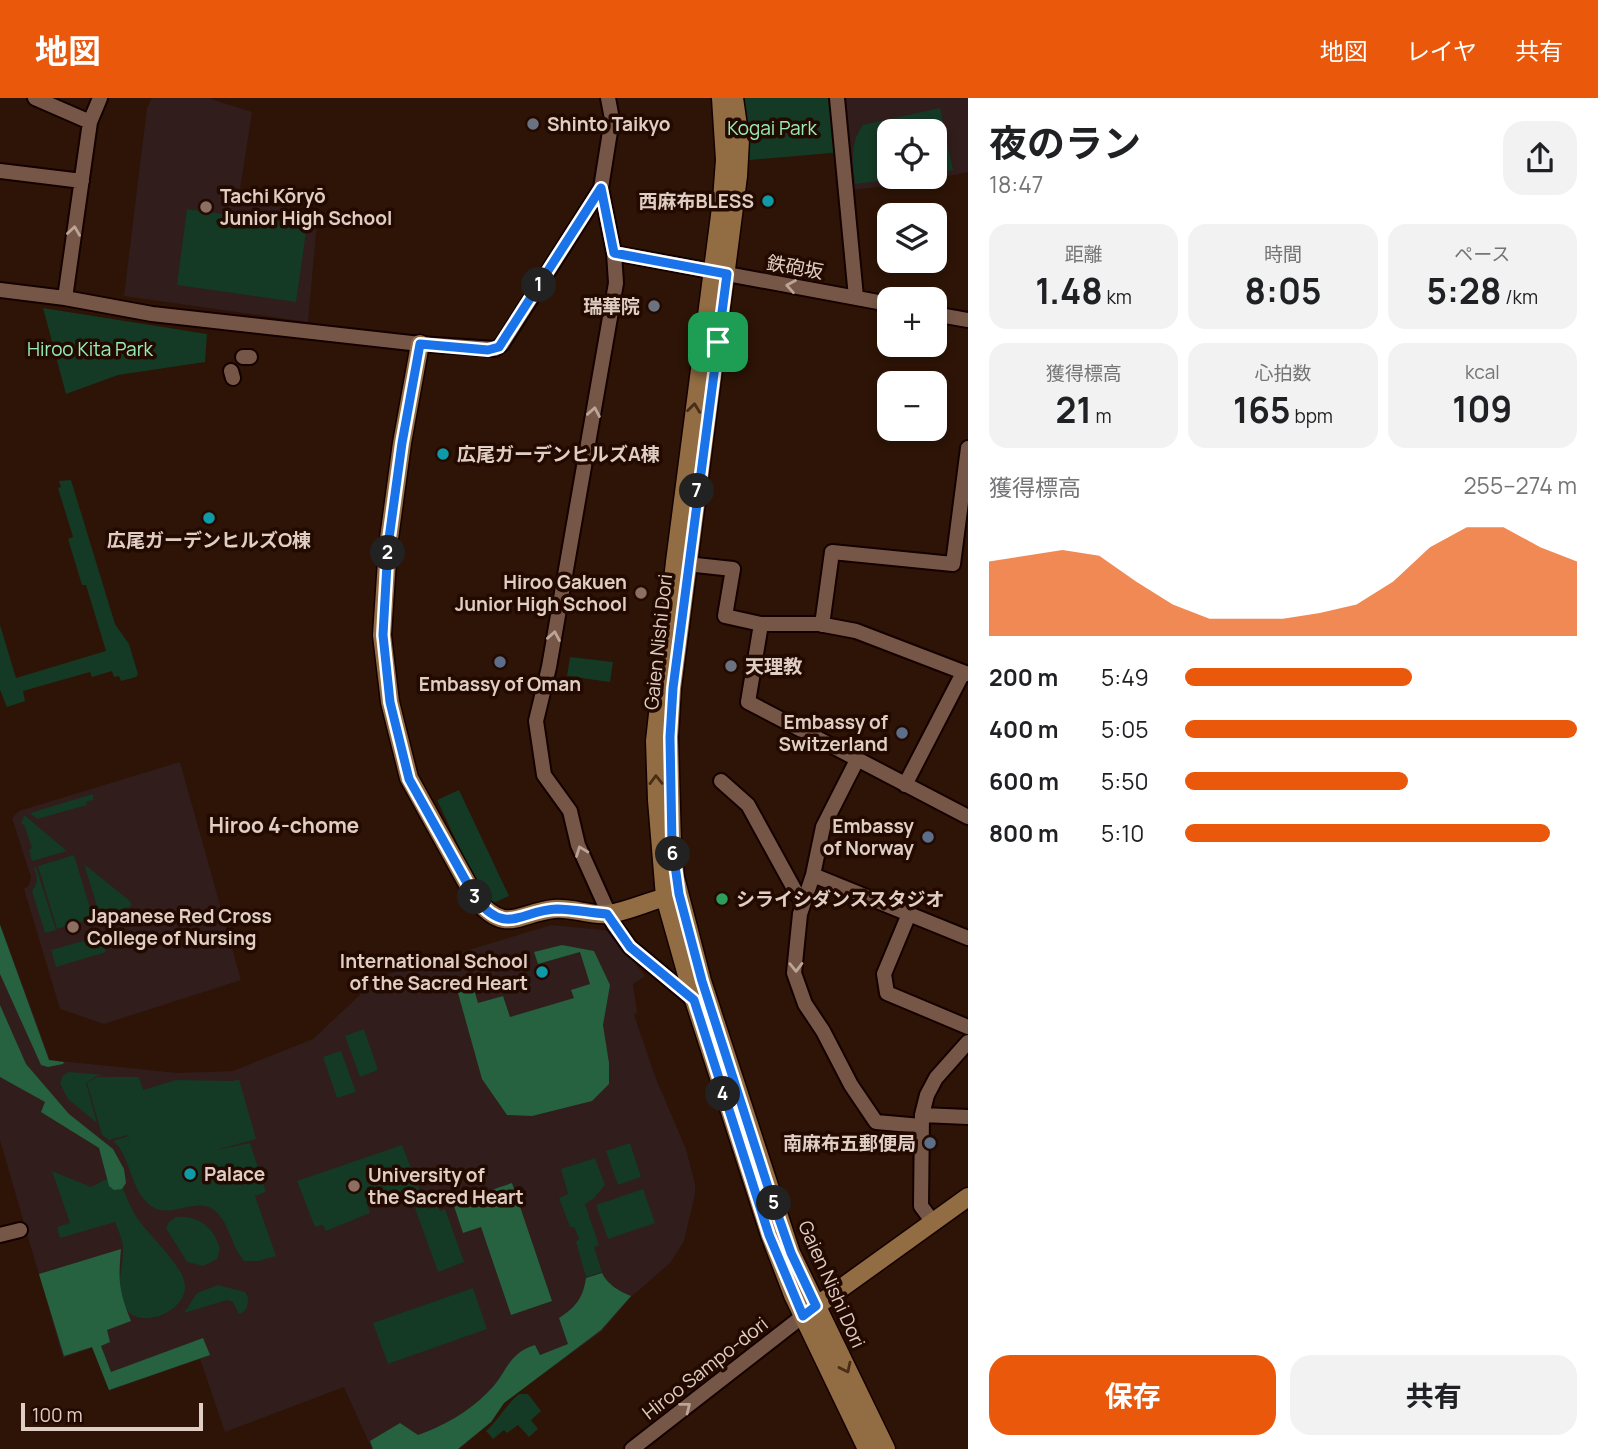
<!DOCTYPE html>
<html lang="ja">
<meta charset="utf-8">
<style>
:root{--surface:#fff;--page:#f2f2f2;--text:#202124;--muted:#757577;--accent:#ea580c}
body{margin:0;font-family:Manrope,"Noto Sans JP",sans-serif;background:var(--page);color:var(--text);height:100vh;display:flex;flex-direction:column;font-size:26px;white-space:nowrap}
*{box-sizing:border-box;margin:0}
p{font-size:23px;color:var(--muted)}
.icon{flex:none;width:38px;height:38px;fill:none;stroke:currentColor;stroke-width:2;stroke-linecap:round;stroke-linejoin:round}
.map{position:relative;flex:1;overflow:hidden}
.sheet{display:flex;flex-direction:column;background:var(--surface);width:630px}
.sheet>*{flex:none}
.controls{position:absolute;left:877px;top:21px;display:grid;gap:14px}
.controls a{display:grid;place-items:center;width:70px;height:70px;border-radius:14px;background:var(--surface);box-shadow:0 4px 10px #0003;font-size:35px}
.scale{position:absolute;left:21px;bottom:18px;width:182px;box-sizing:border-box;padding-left:7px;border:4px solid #e0cec4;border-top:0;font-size:19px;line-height:24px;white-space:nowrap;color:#e0cec4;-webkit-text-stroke:5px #230a00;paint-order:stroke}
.pin{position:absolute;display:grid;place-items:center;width:60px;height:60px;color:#fff;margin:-30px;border-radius:14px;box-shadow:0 4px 10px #0006}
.km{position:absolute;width:35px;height:35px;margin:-18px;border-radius:50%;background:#222;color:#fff;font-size:19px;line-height:35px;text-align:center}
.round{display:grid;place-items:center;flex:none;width:74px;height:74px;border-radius:21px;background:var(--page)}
.summary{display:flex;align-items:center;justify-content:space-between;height:119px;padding:0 21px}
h1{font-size:38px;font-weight:700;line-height:52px}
.metrics{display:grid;grid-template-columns:repeat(3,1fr);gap:10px;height:119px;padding:7px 21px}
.metrics div{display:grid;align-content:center;border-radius:18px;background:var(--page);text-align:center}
.metrics b{font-size:35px;font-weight:700}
.metrics small{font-size:19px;font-weight:400}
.metrics p{font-size:19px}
.chart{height:196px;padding:14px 21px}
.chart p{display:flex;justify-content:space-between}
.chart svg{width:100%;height:126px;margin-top:7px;fill:var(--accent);opacity:.7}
.action{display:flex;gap:14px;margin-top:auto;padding:14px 21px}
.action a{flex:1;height:80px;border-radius:21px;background:var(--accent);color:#fff;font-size:28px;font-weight:700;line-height:80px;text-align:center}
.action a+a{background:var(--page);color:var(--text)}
ul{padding:0 21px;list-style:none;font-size:23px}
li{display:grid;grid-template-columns:112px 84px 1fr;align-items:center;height:52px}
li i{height:18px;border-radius:9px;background:var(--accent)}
header{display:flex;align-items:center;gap:42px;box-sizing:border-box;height:98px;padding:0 35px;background:var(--accent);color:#fff}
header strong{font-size:33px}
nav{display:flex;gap:38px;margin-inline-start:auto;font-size:24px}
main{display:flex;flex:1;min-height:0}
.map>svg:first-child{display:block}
.education{fill:#301d1c;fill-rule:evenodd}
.green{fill:#143924}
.forest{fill:#266140}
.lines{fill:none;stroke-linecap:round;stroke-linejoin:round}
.street-casing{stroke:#140100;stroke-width:18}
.secondary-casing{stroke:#140100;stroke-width:21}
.street{stroke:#765747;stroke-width:14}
.secondary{stroke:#926c42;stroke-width:18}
.oneway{stroke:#bba498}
.oneway2{stroke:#4a2c17}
.route-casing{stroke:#fff;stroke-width:14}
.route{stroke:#1a73e8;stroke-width:9}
.worship-dot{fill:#6b7280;stroke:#230a00;stroke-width:2.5}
.culture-dot{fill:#0f9aa8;stroke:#230a00;stroke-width:2.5}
.education-dot{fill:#8d6e63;stroke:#230a00;stroke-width:2.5}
.service-dot{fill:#5c6f8a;stroke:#230a00;stroke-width:2.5}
.leisure-dot{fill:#2e9e5b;stroke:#230a00;stroke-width:2.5}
.labels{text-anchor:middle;stroke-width:7;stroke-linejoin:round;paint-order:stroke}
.poi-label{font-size:19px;font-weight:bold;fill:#e0cec4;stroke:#230a00;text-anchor:start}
.park-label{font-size:19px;fill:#97eeb8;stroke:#230a00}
.street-label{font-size:19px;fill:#e0cec4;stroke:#230a00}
.neighbourhood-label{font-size:21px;font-weight:bold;fill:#e0cec4;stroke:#230a00}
</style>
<header>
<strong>地図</strong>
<nav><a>地図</a><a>レイヤ</a><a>共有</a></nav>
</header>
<main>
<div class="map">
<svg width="968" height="1351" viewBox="0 0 968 1351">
<rect width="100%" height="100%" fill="#2d1406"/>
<path class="education" d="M152 0H208L252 14 238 104 318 113 308 224 124 198 147 10Z
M842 0H968V74L914 85 851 92ZM889 33H934V79H889Z
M180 664 241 882 104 926 60 911 24 791 29 787 31 779 12 720 19 713Z
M0 825 50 962 178 975 233 973 313 941 379 879 551 827 614 833 626 854 645 878 633 886 637 915 634 917 656 981 686 1051 695 1087V1096L684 1143 670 1165 631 1199 602 1233 504 1305 492 1324 459 1351H372L344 1289 225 1334 200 1261 109 1293 92 1250 63 1260 0 1042Z"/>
<path class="green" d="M734 0H834L842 54 738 63Z
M940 10 953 72 935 76 934 33H889V79H914L855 86C853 64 849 46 863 27Z
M187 111 307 127 296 204 177 187Z
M43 210 207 236 205 264 118 277 66 296Z
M71 382 115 526 129 546 138 576 136 579 121 583 119 578 114 579 112 573 92 579 90 574 23 593 25 603 7 609 0 592V527L16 580 106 553 86 487H82L68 441 73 439 58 390 61 389 59 383Z
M570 559 613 564 610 584 567 578Z
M459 692 509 798 487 808 437 702Z
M93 696V702L86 704 87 707 37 721 30 715Z
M24 717 67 753 32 763 29 752 32 750 24 726 21 727Z
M74 757 93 820 57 831 38 768Z
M84 766 130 803 132 808 100 818Z
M34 769H36L56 832 45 835 32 793C39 785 37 779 34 769Z
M101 838 106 854 56 869 51 852Z
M364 931 378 972 360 979 345 938Z
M341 953 356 994 337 1000 323 959Z
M69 974 105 977 97 978 86 985 97 1025 68 1001 60 985 63 977Z
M97 979H139L143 992 176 982 233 983 239 981 256 1041 216 1052 250 1045 266 1094 255 1098 276 1158 259 1163H244C231 1148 230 1125 214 1112 197 1098 169 1122 151 1108 129 1092 132 1059 113 1043L128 1038 130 1046 128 1037 109 1042 102 1037 87 985Z
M630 1045 641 1079 618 1087 606 1053Z
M402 1047 421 1096 414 1100 409 1090 367 1105 370 1115 326 1133 323 1127 315 1129 297 1083Z
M595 1060 605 1087 593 1101 585 1106 599 1147 594 1149 602 1174 586 1179 576 1144 579 1141 574 1129H570L559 1100 568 1096 561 1071Z
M52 1073 91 1089 116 1076C124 1091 130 1111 140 1124 151 1138 177 1164 183 1179 196 1211 142 1232 128 1213 112 1190 124 1173 123 1150 123 1142 118 1132 115 1124L60 1140 57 1129 70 1125Z
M643 1091 655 1125 608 1141 596 1107Z
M426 1106 428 1111 438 1108 440 1113 445 1111 464 1164 438 1174 415 1110Z
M176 1119C198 1117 215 1130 220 1151L217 1161 203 1168 187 1164 166 1130 169 1124Z
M218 1187 245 1194 248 1199C248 1207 247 1214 239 1216L233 1204 227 1202 184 1215 197 1195Z
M473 1190 487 1231 388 1266 373 1225Z
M519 1296H528L541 1313 531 1322 538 1331 529 1339 518 1327 507 1335 504 1332 493 1341 486 1333C499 1321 505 1308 519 1296Z"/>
<path class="forest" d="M0 827 49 962 64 964 63 966 48 969 41 967 0 876Z
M562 847 594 853 610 887 603 927 609 965V986L592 1003 532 1018 507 1017 482 981 458 895 473 888 478 905 503 898 510 919 574 900 571 892 590 886 580 854 538 866 534 854Z
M0 907 26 966 69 1016 113 1051 124 1071 126 1085 122 1091 114 1092 109 1088 99 1050 41 1014 45 1004 0 979Z
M512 1085 552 1203 511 1217 481 1129 463 1135 453 1105Z
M121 1151C118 1184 119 1193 131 1223L107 1232 110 1244 101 1248 111 1274 203 1240 210 1257 109 1292 92 1249 64 1258 39 1176Z
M602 1175C607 1186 620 1194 631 1198L601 1232 504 1305 491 1324 458 1351H373L370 1343 400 1325 418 1337C443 1328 467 1315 487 1295 507 1277 506 1256 535 1247L540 1257 568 1246 559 1220C576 1209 583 1200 586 1180Z"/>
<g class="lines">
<defs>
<path id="street" d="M35 0 90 24
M837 0 856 199
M0 73 82 83
M601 90 614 155 616 185 549 569 536 623 544 677 570 713 578 747 614 827 630 849 694 902
M614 155 889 206
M0 192 65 200 152 216 420 246 495 251 502 246 601 90 612 21 608 0
M65 200 90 24 100 0
M934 216 968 222
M243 259H250
M231 273 233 280
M677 465 733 471 725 518 761 526H819L856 533 968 576
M761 526 748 604 968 719
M822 527 832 454 953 466 968 350
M857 662 823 729 813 777 800 816 794 875 805 906 823 933 851 987 876 1024 921 1028
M721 683 748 707 798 798 804 802
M905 687 963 575
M813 777 968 840
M909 816 884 876 887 895 968 929
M922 1017 968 1019
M933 1124 921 1108 922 1017 927 997 936 980 968 944
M0 1137 20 1132
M632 1351 803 1218"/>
<path id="secondary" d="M721 0 725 62 722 102 675 464 655 643 657 702 665 799 694 902 770 1137 793 1197 867 1351
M734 0 740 42 738 78 672 590 669 639 672 746 675 779 702 883 791 1155 886 1351
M420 246 402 345 388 448 382 537 390 604 409 680 476 801C506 837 518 815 554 811 572 809 590 818 608 816 631 813 652 801 675 797
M808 1214 968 1099"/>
</defs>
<use href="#street" class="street-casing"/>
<use href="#secondary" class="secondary-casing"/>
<use href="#street" class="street"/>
<use href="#secondary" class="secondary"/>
</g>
<defs><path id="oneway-chevron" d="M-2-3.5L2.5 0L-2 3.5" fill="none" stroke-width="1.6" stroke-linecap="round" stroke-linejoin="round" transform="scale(1.75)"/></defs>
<g class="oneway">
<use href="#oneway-chevron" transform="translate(74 133) rotate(-82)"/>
<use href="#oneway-chevron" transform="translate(791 188) rotate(-170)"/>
<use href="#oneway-chevron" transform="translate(594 314) rotate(-80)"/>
<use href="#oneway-chevron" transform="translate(554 538) rotate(-80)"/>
<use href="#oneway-chevron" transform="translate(581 753) rotate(-111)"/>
<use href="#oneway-chevron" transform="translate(796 869) rotate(89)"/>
<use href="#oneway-chevron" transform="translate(686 1309) rotate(-38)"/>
</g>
<g class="oneway2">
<use href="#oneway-chevron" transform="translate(694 310) rotate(-83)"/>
<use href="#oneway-chevron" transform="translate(656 682) rotate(-91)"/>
<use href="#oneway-chevron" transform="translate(846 1270) rotate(64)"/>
</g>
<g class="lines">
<defs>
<path id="route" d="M601 90 614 155 727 176 673 590 670 639 672 746 679 796 702 883 768 1089 791 1155 816 1208 803 1218 769 1137 694 902 630 849 607 816C590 815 573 811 557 811 521 812 507 839 476 801L409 681 390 604 383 537 388 448 402 345 420 246 488 252 499 249Z"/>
</defs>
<use href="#route" class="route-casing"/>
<use href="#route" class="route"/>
</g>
<g class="worship-dot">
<circle cx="533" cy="26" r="7"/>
<circle cx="654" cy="208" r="7"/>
<circle cx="731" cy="568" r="7"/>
</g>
<g class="culture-dot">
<circle cx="768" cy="103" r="7"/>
<circle cx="443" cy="356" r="7"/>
<circle cx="209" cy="420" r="7"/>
<circle cx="542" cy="874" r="7"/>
<circle cx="190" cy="1076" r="7"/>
</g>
<g class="education-dot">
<circle cx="206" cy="109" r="7"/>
<circle cx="641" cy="495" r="7"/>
<circle cx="73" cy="829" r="7"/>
<circle cx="354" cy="1088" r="7"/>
</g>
<g class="service-dot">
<circle cx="500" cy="564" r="7"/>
<circle cx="902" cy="635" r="7"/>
<circle cx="928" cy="739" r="7"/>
<circle cx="930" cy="1045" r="7"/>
</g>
<circle class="leisure-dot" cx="722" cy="801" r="7"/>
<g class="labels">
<g class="poi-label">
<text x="547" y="33">Shinto Taikyo</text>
<text x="220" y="105">Tachi Kōryō<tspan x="220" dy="22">Junior High School</tspan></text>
<text x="754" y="110" text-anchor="end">西麻布BLESS</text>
<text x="640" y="215" text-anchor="end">瑞華院</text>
<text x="457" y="363">広尾ガーデンヒルズA棟</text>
<text x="209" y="449" text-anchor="middle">広尾ガーデンヒルズO棟</text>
<text x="627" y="491" text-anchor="end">Hiroo Gakuen<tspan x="627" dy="22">Junior High School</tspan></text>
<text x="745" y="575">天理教</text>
<text x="500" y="593" text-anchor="middle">Embassy of Oman</text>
<text x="888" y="631" text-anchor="end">Embassy of<tspan x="888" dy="22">Switzerland</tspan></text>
<text x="914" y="735" text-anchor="end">Embassy<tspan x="914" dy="22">of Norway</tspan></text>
<text x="736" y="808">シライシダンススタジオ</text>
<text x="87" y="825">Japanese Red Cross<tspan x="87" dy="22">College of Nursing</tspan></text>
<text x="528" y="870" text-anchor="end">International School<tspan x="528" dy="22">of the Sacred Heart</tspan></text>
<text x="916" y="1052" text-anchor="end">南麻布五郵便局</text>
<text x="204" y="1083">Palace</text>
<text x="368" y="1084">University of<tspan x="368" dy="22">the Sacred Heart</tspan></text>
</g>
<g class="park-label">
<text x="772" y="37">Kogai Park</text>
<text x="90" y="258">Hiroo Kita Park</text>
</g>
<g class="street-label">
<text transform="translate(795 169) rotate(10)" y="7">鉄砲坂</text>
<text transform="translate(658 544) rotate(-84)" y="7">Gaien Nishi Dori</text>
<text transform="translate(832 1186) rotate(66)" y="7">Gaien Nishi Dori</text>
<text transform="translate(705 1270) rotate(-38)" y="7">Hiroo Sampo-dori</text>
</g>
<g class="neighbourhood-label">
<text x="284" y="735">Hiroo 4-chome</text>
</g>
</g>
</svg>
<div class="controls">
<a><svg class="icon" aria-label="locate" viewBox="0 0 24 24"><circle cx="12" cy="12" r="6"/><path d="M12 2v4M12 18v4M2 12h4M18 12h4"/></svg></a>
<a><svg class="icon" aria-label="layers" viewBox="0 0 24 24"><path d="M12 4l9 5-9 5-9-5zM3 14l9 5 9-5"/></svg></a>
<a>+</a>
<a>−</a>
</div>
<div class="scale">100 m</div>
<div class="pin" style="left:718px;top:244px;background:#1e9e55"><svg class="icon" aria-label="arrive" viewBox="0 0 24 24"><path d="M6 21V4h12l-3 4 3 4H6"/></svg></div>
<b class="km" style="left:539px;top:187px">1</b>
<b class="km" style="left:388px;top:455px">2</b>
<b class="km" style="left:475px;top:799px">3</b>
<b class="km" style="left:723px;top:996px">4</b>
<b class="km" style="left:774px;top:1105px">5</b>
<b class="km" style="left:673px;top:756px">6</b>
<b class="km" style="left:697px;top:393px">7</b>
</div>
<section class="sheet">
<div class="summary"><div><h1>夜のラン</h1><p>18:47</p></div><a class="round"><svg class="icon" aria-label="share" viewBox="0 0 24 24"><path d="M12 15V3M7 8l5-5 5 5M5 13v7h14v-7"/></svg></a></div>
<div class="metrics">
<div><p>距離</p><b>1.48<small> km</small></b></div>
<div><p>時間</p><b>8:05</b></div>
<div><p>ペース</p><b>5:28<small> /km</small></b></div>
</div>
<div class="metrics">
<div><p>獲得標高</p><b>21<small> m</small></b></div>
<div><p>心拍数</p><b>165<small> bpm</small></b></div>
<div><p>kcal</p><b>109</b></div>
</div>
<div class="chart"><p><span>獲得標高</span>255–274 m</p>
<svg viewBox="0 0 160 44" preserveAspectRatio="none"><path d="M0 44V18L10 16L20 14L30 16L40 25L50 33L60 38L70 38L80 38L90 36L100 33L110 25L120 13L130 6L140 6L150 13L160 18V44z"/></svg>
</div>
<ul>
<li><b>200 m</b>5:49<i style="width:58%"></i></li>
<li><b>400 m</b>5:05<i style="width:100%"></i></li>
<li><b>600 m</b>5:50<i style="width:57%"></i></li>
<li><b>800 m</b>5:10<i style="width:93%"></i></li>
</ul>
<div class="action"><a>保存</a><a>共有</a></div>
</section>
</main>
